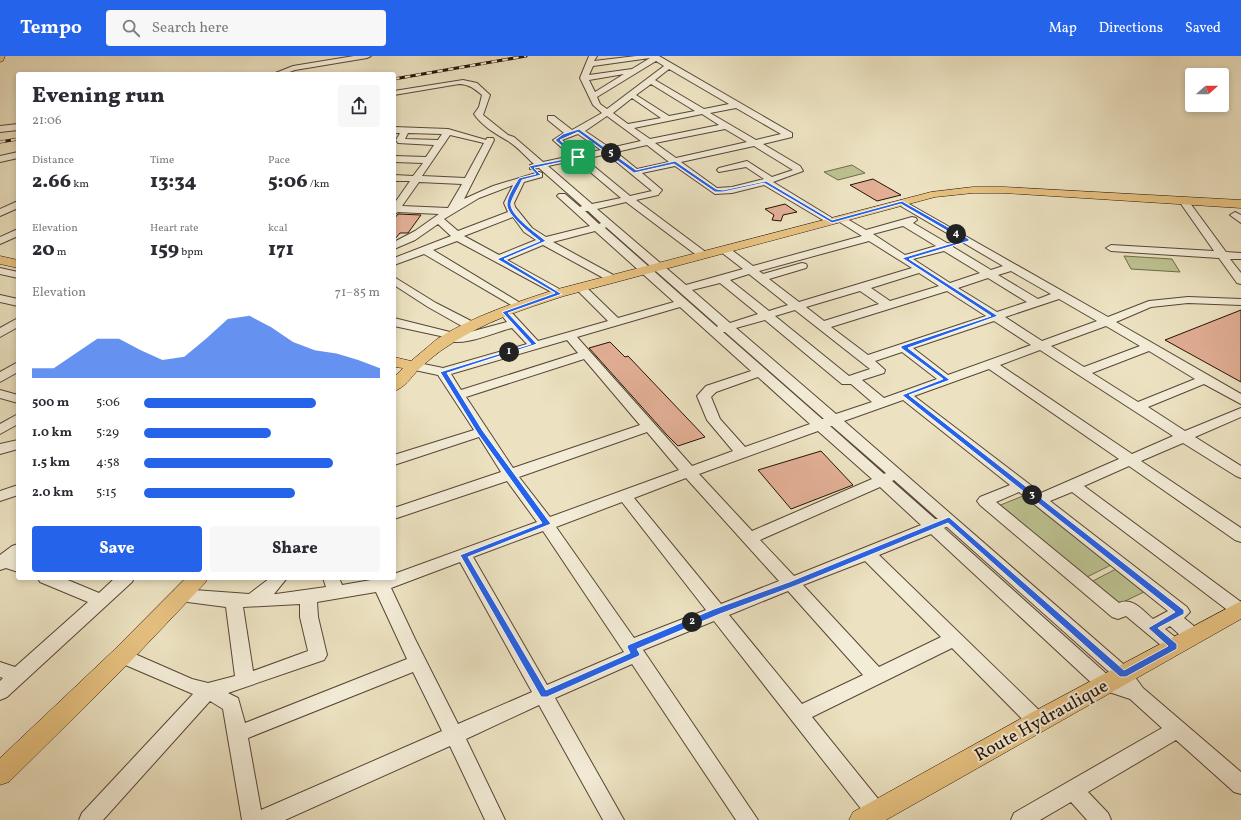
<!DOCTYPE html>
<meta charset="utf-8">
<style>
:root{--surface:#fff;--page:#f7f7f7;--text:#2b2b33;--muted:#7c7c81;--accent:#2563eb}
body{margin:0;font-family:Vollkorn,serif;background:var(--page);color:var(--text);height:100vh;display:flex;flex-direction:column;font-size:15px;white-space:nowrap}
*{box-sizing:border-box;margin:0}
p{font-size:13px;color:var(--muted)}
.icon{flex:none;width:22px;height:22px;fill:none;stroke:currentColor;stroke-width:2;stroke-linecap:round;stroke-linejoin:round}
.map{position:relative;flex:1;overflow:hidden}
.panel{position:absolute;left:16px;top:16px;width:380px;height:508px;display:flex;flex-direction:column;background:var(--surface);border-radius:4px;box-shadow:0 2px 6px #0003}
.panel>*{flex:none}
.needle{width:26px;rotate:69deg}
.fabs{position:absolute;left:1185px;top:12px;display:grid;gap:8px}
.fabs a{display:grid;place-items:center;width:44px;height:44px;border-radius:4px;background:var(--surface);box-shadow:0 2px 6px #0003;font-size:20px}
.pin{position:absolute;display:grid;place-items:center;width:34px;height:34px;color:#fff;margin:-17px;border-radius:8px;box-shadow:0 2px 6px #0006}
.km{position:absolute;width:20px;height:20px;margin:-10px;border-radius:50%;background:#222;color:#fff;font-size:11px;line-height:20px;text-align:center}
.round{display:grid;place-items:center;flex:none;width:42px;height:42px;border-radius:4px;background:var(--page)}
.headline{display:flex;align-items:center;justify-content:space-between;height:68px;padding:0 16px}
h1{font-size:22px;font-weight:800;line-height:30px}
.metrics{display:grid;grid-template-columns:repeat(3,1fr);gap:6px;height:68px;padding:4px 16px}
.metrics div{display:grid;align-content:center}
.metrics b{font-size:20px;font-weight:800}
.metrics small{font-size:11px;font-weight:400}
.metrics p{font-size:11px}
.chart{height:112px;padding:8px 16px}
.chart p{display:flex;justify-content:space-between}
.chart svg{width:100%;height:72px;margin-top:4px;fill:var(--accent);opacity:.7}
.action{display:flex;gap:8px;margin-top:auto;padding:8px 16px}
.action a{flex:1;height:46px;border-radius:4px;background:var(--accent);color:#fff;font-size:16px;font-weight:800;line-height:46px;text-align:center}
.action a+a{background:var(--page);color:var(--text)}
ul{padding:0 16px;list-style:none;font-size:13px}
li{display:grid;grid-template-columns:64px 48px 1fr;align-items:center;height:30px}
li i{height:10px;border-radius:5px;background:var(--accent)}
header{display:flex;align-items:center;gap:24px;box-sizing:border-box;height:56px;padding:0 20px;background:var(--accent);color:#fff}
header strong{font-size:19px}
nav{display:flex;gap:22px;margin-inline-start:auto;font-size:14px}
.search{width:280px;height:36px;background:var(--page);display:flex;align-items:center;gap:10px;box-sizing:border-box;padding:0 14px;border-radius:4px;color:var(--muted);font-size:15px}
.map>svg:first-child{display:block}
.green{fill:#bcc290;stroke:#706a4c}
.building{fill:#e2af95;stroke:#251207}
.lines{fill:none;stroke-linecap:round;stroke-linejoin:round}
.minor-casing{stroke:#574636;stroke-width:2}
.major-casing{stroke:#251207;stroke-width:1}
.minor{fill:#f3ecd7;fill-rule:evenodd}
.major{fill:#e6c180;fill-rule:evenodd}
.rail-casing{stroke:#251207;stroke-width:3}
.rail{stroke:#f3ecd7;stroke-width:2;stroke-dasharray:5.5;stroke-linecap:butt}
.route{fill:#2563eb;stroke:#fff;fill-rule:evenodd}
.labels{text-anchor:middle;stroke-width:4;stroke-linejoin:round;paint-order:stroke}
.near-street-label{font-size:18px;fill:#251207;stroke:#f3ecd7}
</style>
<header>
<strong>Tempo</strong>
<div class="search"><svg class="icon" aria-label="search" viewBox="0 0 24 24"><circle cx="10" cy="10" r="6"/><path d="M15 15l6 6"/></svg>Search here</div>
<nav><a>Map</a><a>Directions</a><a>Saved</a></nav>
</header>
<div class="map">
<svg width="1241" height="764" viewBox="0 0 1241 764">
<rect width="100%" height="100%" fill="#ece2c1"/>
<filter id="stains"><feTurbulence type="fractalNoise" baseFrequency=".005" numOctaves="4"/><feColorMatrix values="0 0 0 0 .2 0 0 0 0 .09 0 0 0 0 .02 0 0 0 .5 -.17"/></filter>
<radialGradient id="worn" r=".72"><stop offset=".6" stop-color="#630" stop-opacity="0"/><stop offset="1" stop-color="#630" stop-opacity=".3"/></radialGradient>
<path class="green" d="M852 109 865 117 838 124 824 116Z
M1124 200 1172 203 1180 216 1131 213Z
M1023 440 1111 509 1085 522 998 450Z
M1116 513 1144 536 1119 548 1091 526Z"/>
<path class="building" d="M873 123 901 139 877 145 850 129Z
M785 148 797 156 783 159 781 165 772 164 774 159 765 153Z
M398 158 421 159 408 177H400L394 184V163Z
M1241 254V326L1165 284Z
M610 286 625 301 628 300 705 381 678 390 667 379 589 292Z
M821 395 853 429 791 453 758 414Z"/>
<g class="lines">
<defs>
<path id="minor" d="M354 0H371L367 2 295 14 284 18H273L293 10Z
M589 0H597L594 5 636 0H659L792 77V81L763 88 800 110 803 115 773 126 837 165 836 167H828L764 129 732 137 715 138 675 110 642 117 662 134 658 139 636 144 707 197 708 199 707 201H699L626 146 597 153 686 229 743 213 721 196 720 194 721 192H729L753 210 862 180 838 165 837 163 838 161 842 160 866 174 912 161 916 162 917 164 913 167 947 187 953 188V191L991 214 1003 210 899 149 897 147 902 144 1108 261 1149 245 1188 241 1241 243V249L1188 247 1151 251 1116 266 1241 338V348L1204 328 1148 351 1185 375 1241 352V361L1195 381 1241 410V422L1236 420 1183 387 1141 405 1241 472V486L1235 484 1129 410 1084 430 1241 546V560L1234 559 1072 436 1050 445 1187 551 1190 556 1184 562 1200 575 1203 580 1200 585C1188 589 1179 578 1170 570L1165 573 1180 585 1183 590 1180 595 1174 597 1168 595 1126 560 1118 563 1112 561 980 449 977 445 980 441 1010 429 903 344 844 365 1129 613 1143 632 1241 716V738L1234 736 1176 684 1088 736 1108 757 1111 764H1087L1071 746 1040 764H1011L1014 757 1162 672 1130 643 1097 632 931 478 879 499 1044 659 1047 665 1044 671 1037 673 1030 671 952 592 812 661 883 749 886 756 883 763H869L714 565 643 594 758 764H736L632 608 555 642 624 764H603L539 649 466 683 505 764H485L450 690 285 764H242L223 653 210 645 103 764H79L82 757 193 638 116 605 113 600 116 595 122 593 128 595 192 623 208 627 235 620 226 551 180 545 174 543 172 539 174 535 180 533 249 538 270 522H287L274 538H276L326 531 323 522H339L342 529 371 524V522H394V518L537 466 507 425 394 463V452L501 416 479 381 394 409V399L474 374 438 319 410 313 408 310 410 307 414 306 443 312 527 288 512 272C492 277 467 290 446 285L445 281 394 270V262L458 278 466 277 507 266 503 261 509 257 513 258 538 285 608 265 575 232 577 230H585L618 262 674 246 595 175 553 186 617 221 619 223 617 225H609L543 189 507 204 563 235 565 237 559 240 457 185 433 194 522 248 524 250 518 253 424 198 394 209V202L451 180 438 168 415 184 394 193V186L415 175 439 158 398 156 394 158V148L410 125H394V119L413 120 423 107 394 106V100L426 101 434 89 398 87 396 84 400 77H394V71L448 73 486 84 487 82H493L494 84 464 143 493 130 539 116 542 117V121L524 126 514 147 515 151 532 172 546 181 590 170 557 140 559 138H565L580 151 582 150 539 112 530 113V109L534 108C526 101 518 91 508 85 496 78 482 70 474 58L479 51 482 39C475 33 469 28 459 28L394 39V35L463 24 477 27 490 39 483 59 508 79 514 81 543 106 571 100 553 84 564 77 548 64V60H554L572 74 602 57 593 49 580 22ZM650 2 632 13 589 19 593 10ZM656 5 664 10 607 53 600 48 597 41ZM669 13 729 48 704 53 655 24ZM624 18 595 36 589 24ZM651 28 695 55 669 60 636 39ZM632 42 661 62 628 68 613 57ZM736 52 781 78 756 84 710 57ZM702 58 719 69 650 83 634 72ZM607 60 641 85 610 92 585 75ZM725 73 747 86 676 102 655 87ZM408 77 442 78 438 84 405 83ZM578 78 601 94 580 98 562 84ZM450 79 484 87 465 122 422 120ZM647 89 669 106 637 113 616 96ZM754 90 793 114 772 121 747 105 719 112 717 114 719 116 746 111 764 123 732 131 717 132 681 106ZM607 98 652 135 630 140 585 103ZM576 104 621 142 592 148 548 110ZM419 126 462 128 448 152 402 150ZM513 129 504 147 508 156 458 175 444 163 479 142ZM585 155H588L601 167 599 168ZM513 161 524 176 536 184 499 199 464 180ZM903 170 936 190 905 199 873 178ZM606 171 718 270 717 271 605 172ZM869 185 912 212 799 246 769 223 806 212 807 210 806 208 802 207 763 218 759 215ZM944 195 980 217 950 227 913 203ZM1011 215 1051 238 1038 243 998 219ZM919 217 939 230 890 245 871 232ZM749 218 788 249 769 255 730 224ZM988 222 1027 246 997 256 958 232ZM720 227 758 258 730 267 692 234ZM860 235 879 248 824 265 806 251ZM947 235 986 260 868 299 831 271ZM1059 243 1097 265 1042 285 1005 261ZM680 251 751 315 706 330 697 340 707 364 733 395 692 410 577 281ZM795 254 870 313 849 320 775 260ZM765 264 842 328H851L872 346 836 358 736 272ZM994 265 1031 289 948 319 913 292ZM1106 270 1140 290 1084 311 1051 290ZM723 276H725L824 363H822ZM567 284 578 297 461 334 451 318ZM1040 294 1173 380 1132 398 1000 309ZM1149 295 1195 323 1138 346 1092 317ZM902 296 937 323 884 342 862 324 884 317 885 314 875 305ZM584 303 640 369 513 412 466 341ZM989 313 1119 403 1041 437 914 340ZM758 321 810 368 745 391 720 363 711 341 716 336ZM830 370H832L886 417 884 418ZM818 375 872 423 752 475 699 418ZM647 376 679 414 550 461 519 421ZM686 422 779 525 721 548 634 442ZM894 424 938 463H935L892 425ZM880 431 921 469 794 520 760 484ZM1019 436 1034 448 1168 555 1153 563C1143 555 1133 541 1119 547L996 446ZM622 446 706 554 634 582 556 471ZM946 471H947L1117 623 1110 621 944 472ZM543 475 624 596 547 629 473 501ZM865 505 941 581 879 611 803 529ZM460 506 532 636 458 668 415 583 391 532ZM788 535 863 619 802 648 729 559ZM376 536 407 603 245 667 238 642 228 637 324 604 327 599 318 561 317 546ZM300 548V561L308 595 253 615 243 551ZM413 616 442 675 261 754 248 682Z
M18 68V74L0 76V70Z
M18 96V102L0 106V100Z
M1184 142 1187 143 1226 196 1241 197V203H1230L1241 217V228L1237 227 1219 202 1111 195 1106 192 1111 189 1214 195 1179 145Z
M18 145V152L0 160V153Z
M1235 156 1241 159V167L1230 159Z
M18 173V180L0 188V181Z
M0 212 18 216V222L0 218Z
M394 221 436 247 475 267 477 270 471 274 467 273 428 251 394 229Z
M0 239 18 243V250L0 246Z
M18 262V271L0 281V272Z
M18 306V316L0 326V316Z
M0 334 18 339V347L0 342Z
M18 358V368L0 378V368Z
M18 384V393L0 398V388Z
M18 429V439L0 445V435Z
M18 488V516L6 512 0 514V499L12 490Z
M38 522H63L99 537 115 522H134L132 526 7 641 0 644V625L3 622 0 621V606L15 611 88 546 40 526Z"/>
<path id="major" d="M0 0H5L3 5 0 6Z
M973 131H1004L1241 144V152L1004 137H973L935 141 564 240C524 253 483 266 448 290 438 296 428 305 419 313 411 321 405 332 394 335V321L403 312 394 311V301L411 305C420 298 428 290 437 283 473 260 514 247 554 234L931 136Z
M0 200 18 204V212L0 208Z
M186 522H208L205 527 130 606 9 726 0 729V702L114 594Z
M1241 545V563L886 764H849L853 756 1029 658Z"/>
</defs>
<use href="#minor" class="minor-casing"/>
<use href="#major" class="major-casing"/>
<use href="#minor" class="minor"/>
<use href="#major" class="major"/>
<defs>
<path id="rail" d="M394 23 526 0
M0 86 18 83"/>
</defs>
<use href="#rail" class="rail-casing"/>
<use href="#rail" class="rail"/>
</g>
<path class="route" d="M579 73 636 114 675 105 716 133 723 134 766 125 832 164 902 145 969 183V185L909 203 998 260 908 292 950 324 909 339 1184 554V558L1158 572 1177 588V593L1126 621H1120L948 467 795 530 720 558 637 593 640 598 639 600 547 641H541L460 499 542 467 478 378 440 316 531 288 502 256 555 237 497 203 540 185C532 179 506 159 507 148 507 140 515 129 519 122L536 118 529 110 575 101 555 84 563 78ZM578 76 634 117 674 108 715 136H723L764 127 832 167 901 148 963 184 902 202 991 260 901 290V292L943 323 902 339 1175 556 1148 572 1168 590 1124 614 949 461 789 526 714 553 628 589 627 591 630 597 546 634 468 501 551 468 483 375 447 317 537 288 508 257 562 238 504 203 546 185C538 178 509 159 511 147 513 140 519 131 522 124L541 119 534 112 580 102 560 84Z"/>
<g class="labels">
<g class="near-street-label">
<text transform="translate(1041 664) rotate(-29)" y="6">Route Hydraulique</text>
</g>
</g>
<rect width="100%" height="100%" filter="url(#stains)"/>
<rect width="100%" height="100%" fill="url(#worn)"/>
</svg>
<div class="fabs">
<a><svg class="needle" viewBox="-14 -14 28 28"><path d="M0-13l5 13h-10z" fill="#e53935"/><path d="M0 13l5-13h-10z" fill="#7c7c81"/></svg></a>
</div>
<div class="pin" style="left:578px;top:101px;background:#1e9e55"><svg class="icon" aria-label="arrive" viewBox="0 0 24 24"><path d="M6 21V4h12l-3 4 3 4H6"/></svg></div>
<b class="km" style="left:509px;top:296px">1</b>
<b class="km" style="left:692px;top:566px">2</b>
<b class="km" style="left:1032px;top:439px">3</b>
<b class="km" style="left:956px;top:178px">4</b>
<b class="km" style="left:611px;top:97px">5</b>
<section class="panel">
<div class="headline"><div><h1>Evening run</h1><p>21:06</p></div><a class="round"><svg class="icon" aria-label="share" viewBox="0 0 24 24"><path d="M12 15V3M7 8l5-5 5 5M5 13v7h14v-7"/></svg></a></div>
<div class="metrics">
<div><p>Distance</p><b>2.66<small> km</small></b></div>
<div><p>Time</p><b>13:34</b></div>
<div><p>Pace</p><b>5:06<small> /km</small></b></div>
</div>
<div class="metrics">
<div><p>Elevation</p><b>20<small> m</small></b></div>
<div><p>Heart rate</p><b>159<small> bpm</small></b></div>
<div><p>kcal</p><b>171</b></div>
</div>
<div class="chart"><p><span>Elevation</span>71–85 m</p>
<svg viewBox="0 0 160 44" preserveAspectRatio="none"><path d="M0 44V38L10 38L20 29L30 20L40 20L50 27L60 33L70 31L80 20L90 8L100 6L110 13L120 22L130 27L140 29L150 33L160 38V44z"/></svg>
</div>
<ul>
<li><b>500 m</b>5:06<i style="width:73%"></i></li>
<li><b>1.0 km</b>5:29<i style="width:54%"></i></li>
<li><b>1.5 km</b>4:58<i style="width:80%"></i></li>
<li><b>2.0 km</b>5:15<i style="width:64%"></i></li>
</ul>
<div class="action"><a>Save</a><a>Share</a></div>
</section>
</div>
